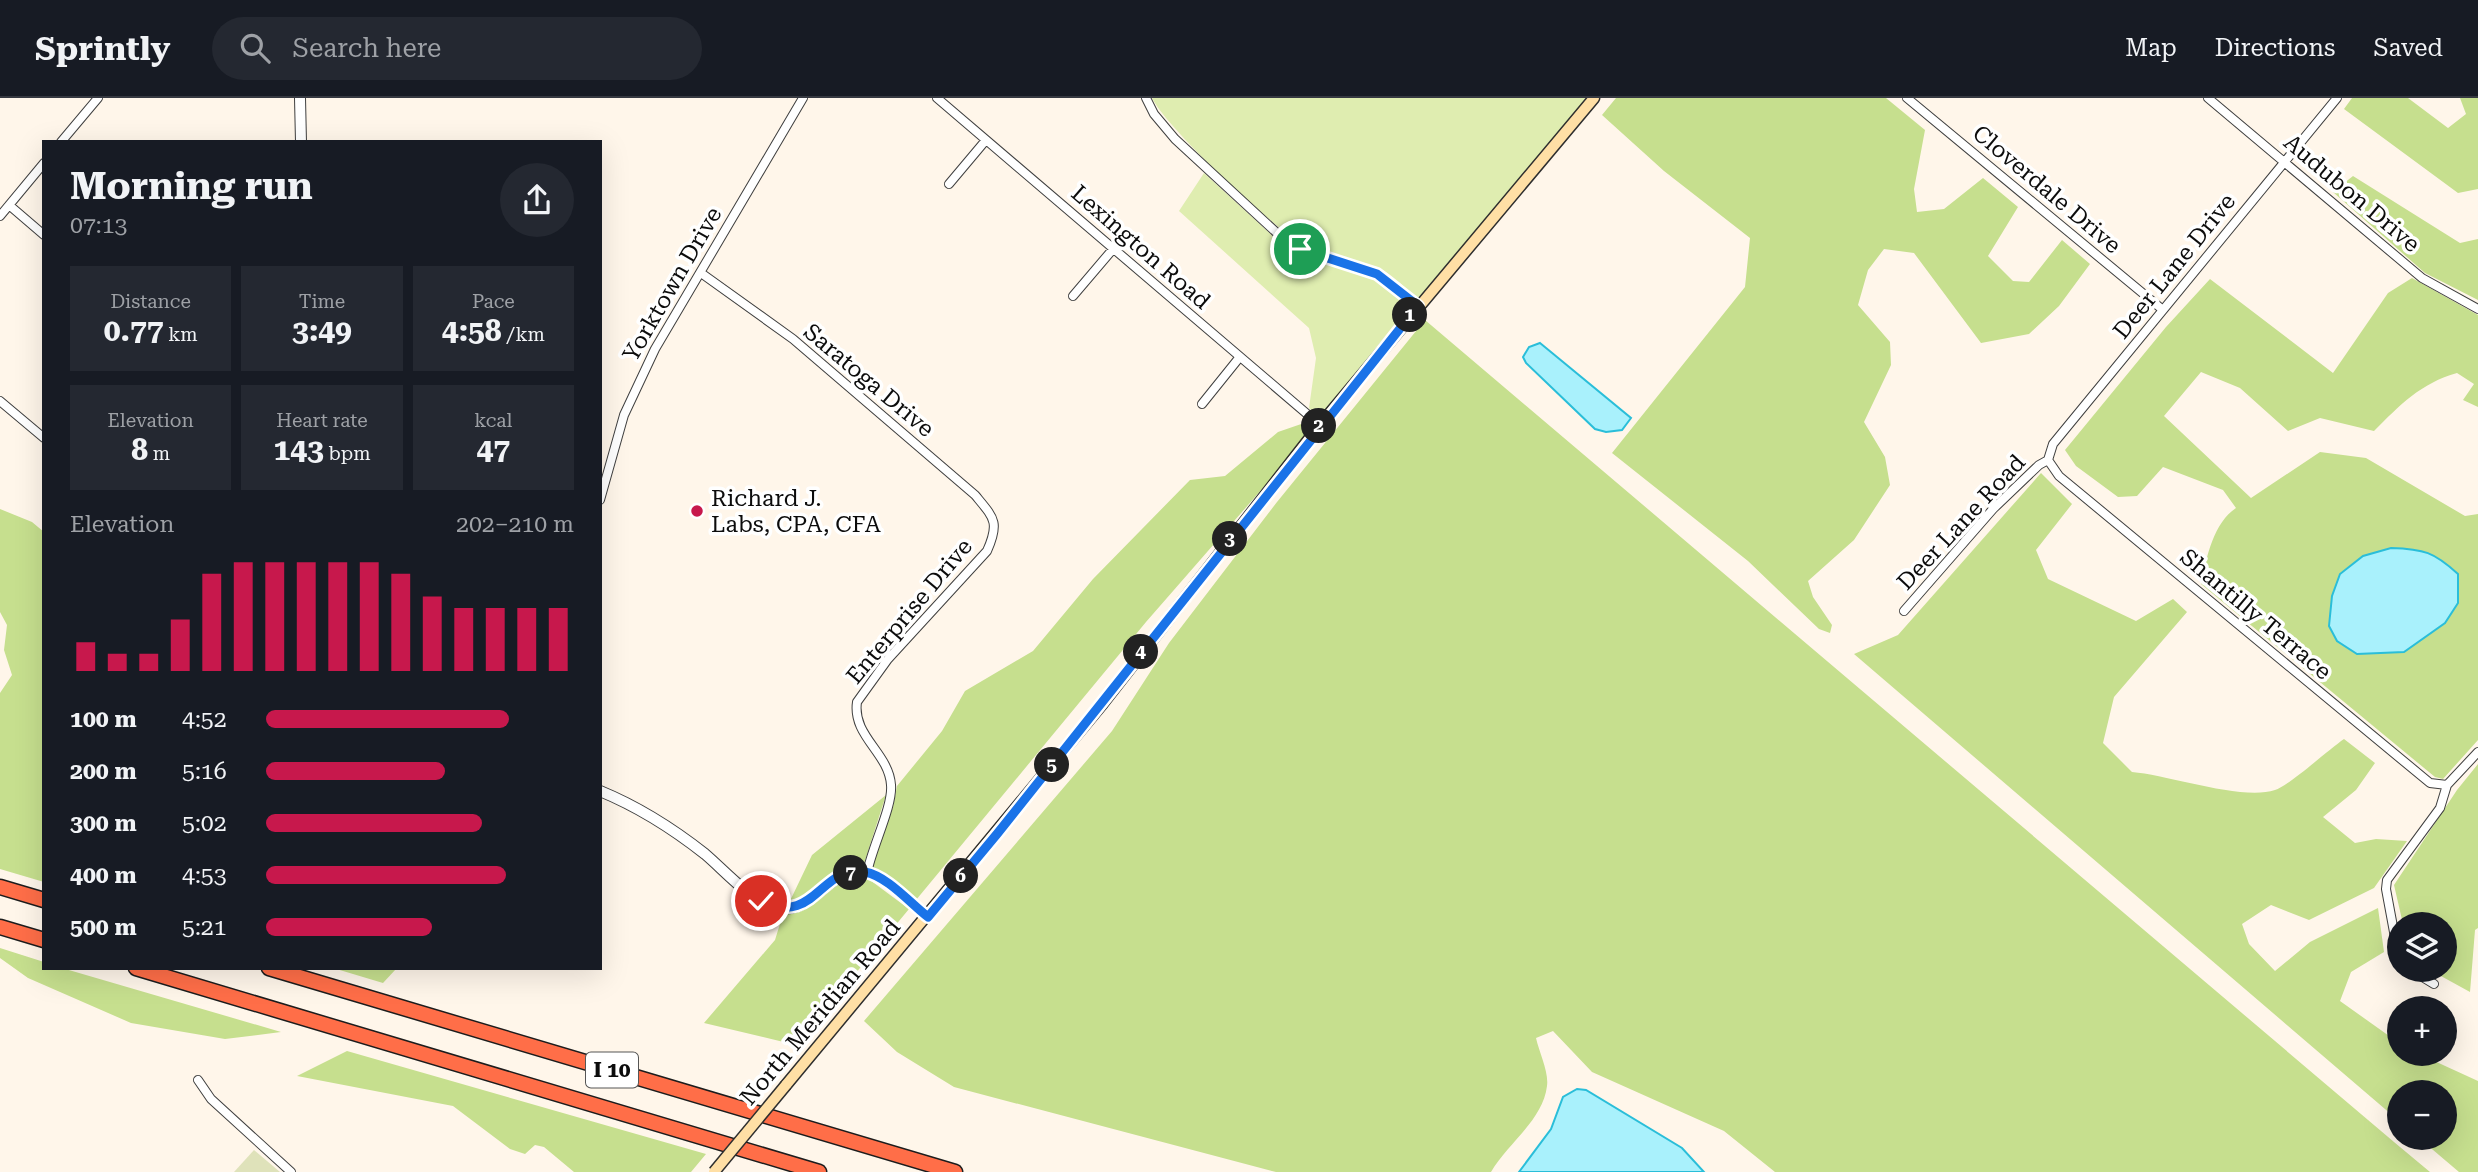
<!DOCTYPE html>
<meta charset="utf-8">
<style>
:root{--surface:#171b24;--page:#242831;--text:#f1f3f6;--muted:#9ea1a6;--line:#363941;--accent:#c7184c}
body{margin:0;font-family:"Roboto Serif",serif;background:var(--page);color:var(--text);height:100vh;display:flex;flex-direction:column;font-size:26px;white-space:nowrap}
*{box-sizing:border-box;margin:0}
p{font-size:23px;color:var(--muted)}
.icon{flex:none;width:38px;height:38px;fill:none;stroke:currentColor;stroke-width:2;stroke-linecap:round;stroke-linejoin:round}
.map{position:relative;flex:1;overflow:hidden}
.sheet{position:absolute;left:42px;top:42px;width:560px;height:830px;display:flex;flex-direction:column;background:var(--surface);border-radius:0px;box-shadow:0 7px 28px #0002}
.sheet>*{flex:none}
.controls{position:absolute;left:2387px;top:814px;display:grid;gap:14px}
.controls a{display:grid;place-items:center;width:70px;height:70px;border-radius:50%;background:var(--surface);box-shadow:0 7px 28px #0002;font-size:35px}
.pin{position:absolute;display:grid;place-items:center;width:60px;height:60px;color:#fff;margin:-30px;border:4px solid #fff;border-radius:50%;box-shadow:0 2px 7px #0007}
.km{position:absolute;width:35px;height:35px;margin:-18px;border-radius:50%;background:#222;color:#fff;font-size:19px;line-height:35px;text-align:center}
.round{display:grid;place-items:center;flex:none;width:74px;height:74px;border-radius:37px;background:var(--page)}
.summary{display:flex;align-items:center;justify-content:space-between;height:119px;padding:0 28px}
h1{font-size:38px;font-weight:700;line-height:52px}
.stats{display:grid;grid-template-columns:repeat(3,1fr);gap:10px;height:119px;padding:7px 28px}
.stats div{display:grid;align-content:center;border-radius:0px;background:var(--page);text-align:center}
.stats b{font-size:30px;font-weight:700}
.stats small{font-size:19px;font-weight:400}
.stats p{font-size:19px}
.chart{height:196px;padding:14px 28px}
.chart p{display:flex;justify-content:space-between}
.chart svg{width:100%;height:126px;margin-top:7px;stroke:var(--accent);stroke-width:6}
ul{padding:0 28px;list-style:none;font-size:23px}
li{display:grid;grid-template-columns:112px 84px 1fr;align-items:center;height:52px}
li i{height:18px;border-radius:9px;background:var(--accent)}
header{display:flex;align-items:center;gap:42px;box-sizing:border-box;height:98px;padding:0 35px;background:var(--surface);border-bottom:2px solid var(--line)}
header strong{font-size:33px}
nav{display:flex;gap:38px;margin-inline-start:auto;font-size:24px}
.search{width:490px;height:63px;background:var(--page);display:flex;align-items:center;gap:18px;box-sizing:border-box;padding:0 24px;border-radius:38px;color:var(--muted);font-size:26px}
.map>svg:first-child{display:block}
.green{fill:#dfedb0}
.forest{fill:#c6df8e;fill-rule:evenodd}
.cemetery{fill:#dfe2ba}
.water{fill:#a9f1fc;stroke:#2abed9;stroke-width:2}
.lines{fill:none;stroke-linecap:round;stroke-linejoin:round}
.minor-casing{stroke:#3f3f3f;stroke-width:10}
.tertiary-casing{stroke:#3f3f3f;stroke-width:12}
.secondary-casing{stroke:#2e2e2e;stroke-width:13}
.motorway-casing{stroke:#1d1d1d;stroke-width:17}
.minor{stroke:#fff;stroke-width:8}
.tertiary{stroke:#fff;stroke-width:10}
.secondary{stroke:#ffdfa5;stroke-width:10}
.motorway{stroke:#ff6e48;stroke-width:14}
.secondary-bridge-casing{stroke:#2e2e2e;stroke-width:13;stroke-linecap:butt}
.secondary-bridge{stroke:#ffdfa5;stroke-width:10}
.route-casing{stroke:#fff;stroke-width:14}
.route{stroke:#1a73e8;stroke-width:9}
.poi-dot{fill:#c7184c;stroke:#fff;stroke-width:2.5}
.labels{text-anchor:middle;stroke-width:7;stroke-linejoin:round;paint-order:stroke}
.shield{fill:#fff;stroke:#555;stroke-width:2}
.shield-label{font-size:21px;font-weight:bold;fill:#0c0c0c}
.street-label{font-size:23px;fill:#0c0c0c;stroke:#fff}
.poi-label{font-size:23px;fill:#0c0c0c;stroke:#fff;text-anchor:start}
</style>
<header>
<strong>Sprintly</strong>
<div class="search"><svg class="icon" aria-label="search" viewBox="0 0 24 24"><circle cx="10" cy="10" r="6"/><path d="M15 15l6 6"/></svg>Search here</div>
<nav><a>Map</a><a>Directions</a><a>Saved</a></nav>
</header>
<div class="map">
<svg width="2478" height="1074" viewBox="0 0 2478 1074">
<rect width="100%" height="100%" fill="#fff6ea"/>
<path class="green" d="M1152 0H1588L1418 201C1406 191 1389 173 1376 169 1353 163 1328 157 1305 147 1276 134 1166 29 1152 0Z
M1204 75 1275 140 1298 156 1374 181 1410 209 1320 320 1309 310 1316 260 1309 230 1179 113Z"/>
<path class="forest" d="M1616 0H1886L1925 32 1914 91 1917 114 1944 111 1983 80 2018 109 1988 158 2013 183 2029 184 2062 142 2090 166 2059 208 2029 236 1981 245 1914 155 1884 151 1868 172 1858 207 1890 244 1891 267 1864 324 1885 359 1890 387 1854 442 1808 483 1813 499 1832 527 1830 535 1819 531 1748 463 1612 355 1745 189 1750 140 1664 73 1602 17Z
M2352 0H2408L2448 30 2466 16 2460 0H2478V91L2458 95 2344 11Z
M2353 78 2460 145 2478 141V202L2425 175 2333 94Z
M2412 180 2478 217V309L2463 302 2474 286 2457 275C2421 285 2400 307 2374 333L2320 320 2288 333 2240 290 2201 274 2164 318 2251 400 2320 354 2366 360 2465 418 2478 416V642L2443 681 2435 679 2201 486C2206 460 2214 424 2236 410L2223 392 2163 369 2137 398 2118 399 2076 368 2065 352 2166 229 2210 181 2333 275 2388 195ZM2458 505 2445 525 2404 554Z
M1425 222 2394 1044 2430 1074H1775L1724 1033 1592 974 1553 933 1536 940C1539 954 1549 974 1547 988 1543 1022 1508 1045 1491 1074H1276L954 989 897 954 864 923 1112 633 1169 545 1277 404Z
M1307 324 1305 339 1276 375 1146 524 916 802 872 771 877 750 893 709 897 688 942 633 965 593 1033 553 1093 481 1190 382 1225 378 1278 334Z
M2041 375 2072 406 2036 452 2048 481 2136 523 2173 501 2187 514 2114 599 2103 645 2132 674C2169 677 2242 703 2275 692 2290 687 2328 652 2344 641L2375 665 2356 692 2323 719 2355 745 2376 741 2407 743 2374 790 2309 822 2271 807 2242 826 2249 846 2275 873 2310 844 2378 810 2384 854 2351 874 2340 903 2399 945V956H2419L2478 983V1074H2459L2419 1040H2445V994H2399V1023L1854 556 1898 537Z
M0 411 32 424 44 434V784L0 771V595L12 577 4 552 7 527 0 514Z
M2478 666V830L2475 832 2470 894 2430 872H2445V826H2403L2394 787 2457 692Z
M886 697 863 769C830 769 818 800 789 805L812 757Z
M857 779 870 782 909 811 796 947 704 925 775 842 783 816C815 816 827 783 857 779Z
M0 850 44 864V870H62L281 934 225 941 131 925 28 880 0 860Z
M333 870H393L396 871 383 885Z
M347 953 706 1056 691 1074H574L544 1049 535 1047 525 1056 510 1051 453 1008 297 978Z"/>
<path class="cemetery" d="M254 1052 280 1074H234Z"/>
<path class="water" d="M1540 245 1631 320 1622 332 1606 334 1595 331 1526 265 1523 259 1529 249Z
M2391 450C2424 451 2434 454 2458 476V505L2445 525 2404 554 2357 556 2337 543 2329 528 2332 498 2340 476 2363 458Z
M1577 991 1586 992 1682 1050 1704 1074H1519L1551 1031 1563 999Z"/>
<g class="lines">
<defs>
<path id="minor" d="M937 0 1320 327
M1146 0 1154 16 1175 41 1278 136 1301 151 1377 176 1418 208
M1907 0 2163 212
M2208 0 2422 180 2478 211
M61 44 98 0
M949 86 986 42
M9 107 44 137
M0 118 44 65
M701 175 793 241 975 397C994 420 1000 424 987 453L888 561 857 604C852 638 889 655 891 687 893 708 872 749 867 775
M1073 198 1113 151
M0 303 44 340
M1202 306 1239 260
M2048 362 2059 378 2430 685 2447 687
M2048 362 2053 346 2337 0
M600 402 624 317 655 251 803 0
M1904 513 1993 411 2039 367 2048 362
M2399 861 2386 791 2387 782 2440 710 2447 687 2478 654
M2411 872 2434 886
M198 982 211 1001 291 1074"/>
<path id="tertiary" d="M300 0 301 44
M600 693C639 709 672 730 705 756 725 773 747 799 772 808 812 823 828 764 868 775 889 781 910 805 928 819"/>
<path id="secondary" d="M786 987 1103 605 1320 327 1594 0"/>
<path id="motorway" d="M0 789 44 802
M0 829 44 842
M136 870 819 1074
M269 870 955 1074"/>
</defs>
<use href="#minor" class="minor-casing"/>
<use href="#tertiary" class="tertiary-casing"/>
<use href="#secondary" class="secondary-casing"/>
<use href="#motorway" class="motorway-casing"/>
<use href="#minor" class="minor"/>
<use href="#tertiary" class="tertiary"/>
<use href="#secondary" class="secondary"/>
<use href="#motorway" class="motorway"/>
<defs>
<path id="secondary-bridge" d="M714 1074 786 987"/>
</defs>
<use href="#secondary-bridge" class="secondary-bridge-casing"/>
<use href="#secondary-bridge" class="secondary-bridge"/>
</g>
<g class="lines">
<defs>
<path id="route" d="M761 803C816 829 820 766 865 774 887 778 910 805 928 819L997 736 1418 208 1377 176 1300 151"/>
</defs>
<use href="#route" class="route-casing"/>
<use href="#route" class="route"/>
</g>
<circle class="poi-dot" cx="697" cy="413" r="7"/>
<g class="labels">
<rect class="shield" x="586" y="954.5" width="52" height="35" rx="5"/>
<g class="shield-label">
<text x="612" y="979">I 10</text>
</g>
<g class="street-label">
<text transform="translate(2047 91) rotate(40)" y="8">Cloverdale Drive</text>
<text transform="translate(2352 95) rotate(40)" y="8">Audubon Drive</text>
<text transform="translate(1141 149) rotate(41)" y="8">Lexington Road</text>
<text transform="translate(2174 168) rotate(-51)" y="8">Deer Lane Drive</text>
<text transform="translate(672 186) rotate(-60)" y="8">Yorktown Drive</text>
<text transform="translate(869 282) rotate(40)" y="8">Saratoga Drive</text>
<text transform="translate(1961 424) rotate(-47)" y="8">Deer Lane Road</text>
<text transform="translate(909 513) rotate(-50)" y="8">Enterprise Drive</text>
<text transform="translate(2256 516) rotate(40)" y="8">Shantilly Terrace</text>
<text transform="translate(820 914) rotate(-50)" y="8">North Meridian Road</text>
</g>
<g class="poi-label">
<text x="711" y="408">Richard J.<tspan x="711" dy="26">Labs, CPA, CFA</tspan></text>
</g>
</g>
</svg>
<div class="controls">
<a><svg class="icon" aria-label="layers" viewBox="0 0 24 24"><path d="M12 4l9 5-9 5-9-5zM3 14l9 5 9-5"/></svg></a>
<a>+</a>
<a>−</a>
</div>
<div class="pin" style="left:1300px;top:151px;background:#1e9e55"><svg class="icon" aria-label="arrive" viewBox="0 0 24 24"><path d="M6 21V4h12l-3 4 3 4H6"/></svg></div>
<div class="pin" style="left:761px;top:803px;background:#d93025"><svg class="icon" aria-label="check" viewBox="0 0 24 24"><path d="M5 12l5 5 9-10"/></svg></div>
<b class="km" style="left:1410px;top:217px">1</b>
<b class="km" style="left:1319px;top:328px">2</b>
<b class="km" style="left:1230px;top:441px">3</b>
<b class="km" style="left:1141px;top:554px">4</b>
<b class="km" style="left:1052px;top:667px">5</b>
<b class="km" style="left:961px;top:778px">6</b>
<b class="km" style="left:851px;top:775px">7</b>
<section class="sheet">
<div class="summary"><div><h1>Morning run</h1><p>07:13</p></div><a class="round"><svg class="icon" aria-label="share" viewBox="0 0 24 24"><path d="M12 15V3M7 8l5-5 5 5M5 13v7h14v-7"/></svg></a></div>
<div class="stats">
<div><p>Distance</p><b>0.77<small> km</small></b></div>
<div><p>Time</p><b>3:49</b></div>
<div><p>Pace</p><b>4:58<small> /km</small></b></div>
</div>
<div class="stats">
<div><p>Elevation</p><b>8<small> m</small></b></div>
<div><p>Heart rate</p><b>143<small> bpm</small></b></div>
<div><p>kcal</p><b>47</b></div>
</div>
<div class="chart"><p><span>Elevation</span>202–210 m</p>
<svg viewBox="0 0 160 44" preserveAspectRatio="none"><path d="M5 44V34M15 44V38M25 44V38M35 44V26M45 44V10M55 44V6M65 44V6M75 44V6M85 44V6M95 44V6M105 44V10M115 44V18M125 44V22M135 44V22M145 44V22M155 44V22"/></svg>
</div>
<ul>
<li><b>100 m</b>4:52<i style="width:79%"></i></li>
<li><b>200 m</b>5:16<i style="width:58%"></i></li>
<li><b>300 m</b>5:02<i style="width:70%"></i></li>
<li><b>400 m</b>4:53<i style="width:78%"></i></li>
<li><b>500 m</b>5:21<i style="width:54%"></i></li>
</ul>
</section>
</div>
